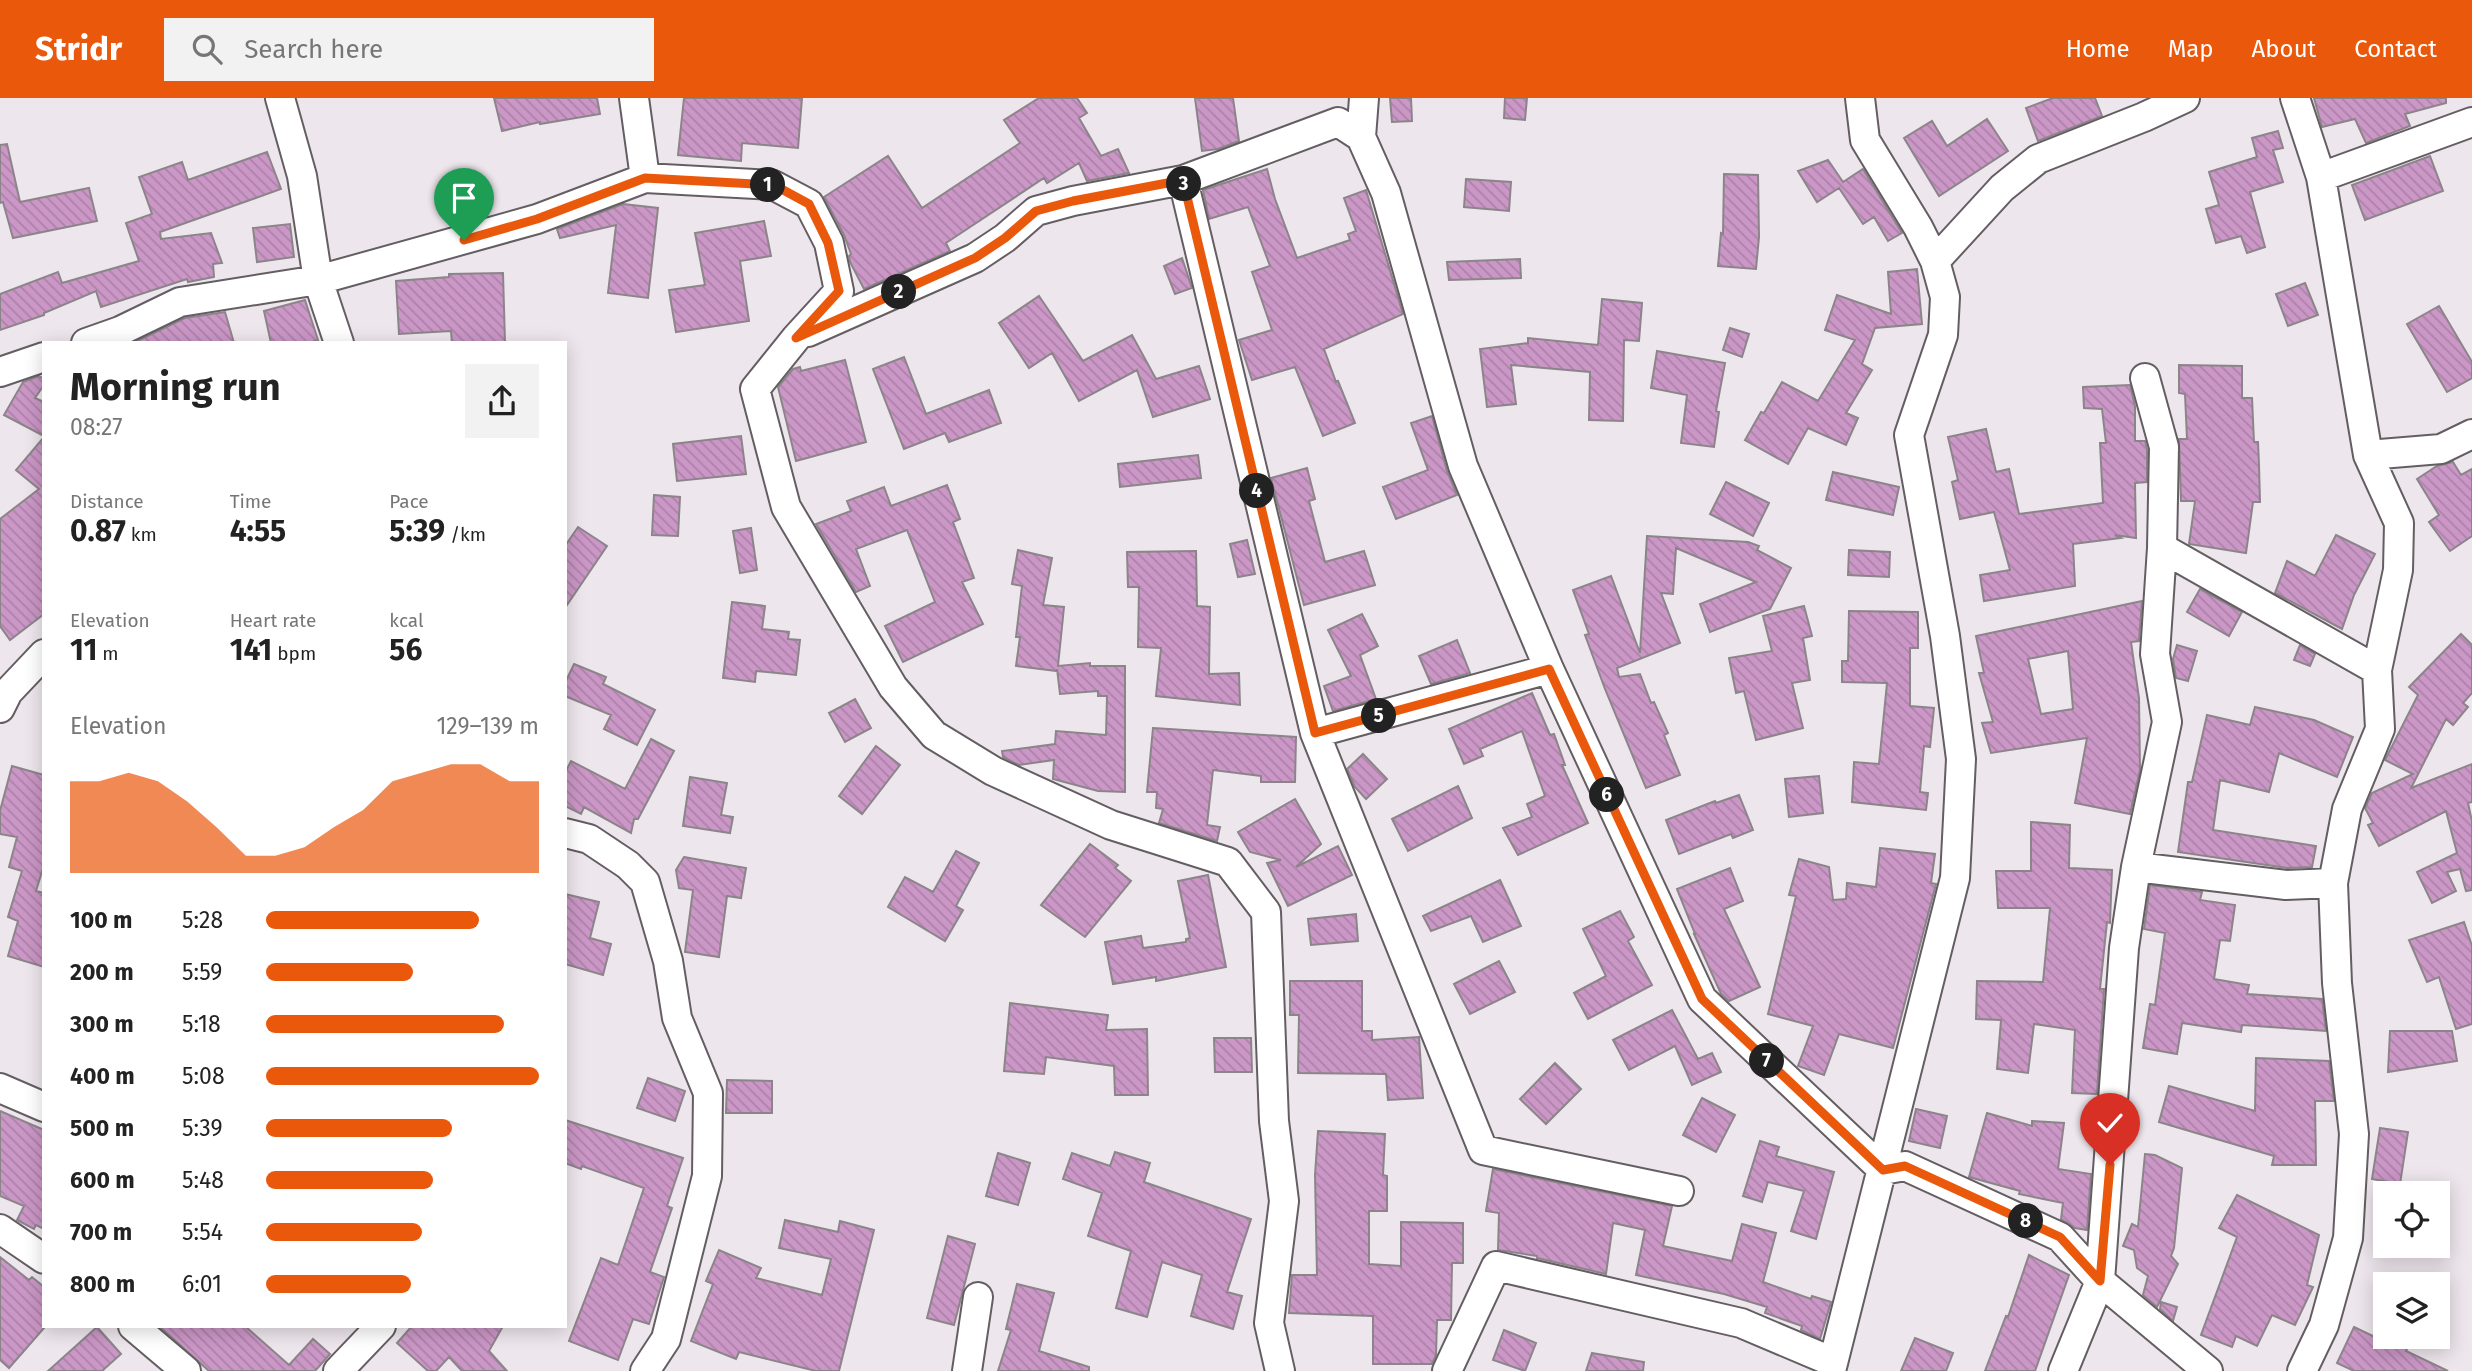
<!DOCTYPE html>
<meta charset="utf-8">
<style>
:root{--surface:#fff;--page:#f2f2f2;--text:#222;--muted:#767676;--accent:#ea580c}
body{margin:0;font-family:"Fira Sans",sans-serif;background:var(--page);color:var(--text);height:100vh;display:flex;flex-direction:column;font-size:26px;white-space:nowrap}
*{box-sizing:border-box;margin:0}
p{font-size:23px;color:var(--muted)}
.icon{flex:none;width:38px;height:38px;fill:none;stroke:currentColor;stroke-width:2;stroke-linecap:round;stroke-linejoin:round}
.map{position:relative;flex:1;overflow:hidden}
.side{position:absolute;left:42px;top:243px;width:525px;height:987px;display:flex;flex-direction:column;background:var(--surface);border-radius:0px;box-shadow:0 4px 18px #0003}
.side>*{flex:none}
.tools{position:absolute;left:2373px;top:1083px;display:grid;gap:14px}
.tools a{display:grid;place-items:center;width:77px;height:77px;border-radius:0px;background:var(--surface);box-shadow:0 4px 18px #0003;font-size:35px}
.pin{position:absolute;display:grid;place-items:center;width:60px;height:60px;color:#fff;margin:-72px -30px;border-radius:50% 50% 50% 0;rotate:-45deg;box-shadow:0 0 7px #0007}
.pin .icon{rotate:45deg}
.km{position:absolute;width:35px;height:35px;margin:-18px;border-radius:50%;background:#222;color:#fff;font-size:19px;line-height:35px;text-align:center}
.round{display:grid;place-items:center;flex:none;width:74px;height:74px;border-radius:0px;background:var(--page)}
.headline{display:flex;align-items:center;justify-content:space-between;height:119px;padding:0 28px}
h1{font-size:38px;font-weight:700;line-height:52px}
.figures{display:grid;grid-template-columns:repeat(3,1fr);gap:10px;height:119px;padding:7px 28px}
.figures div{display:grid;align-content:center}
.figures b{font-size:30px;font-weight:700}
.figures small{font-size:19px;font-weight:400}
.figures p{font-size:19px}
.chart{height:196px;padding:14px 28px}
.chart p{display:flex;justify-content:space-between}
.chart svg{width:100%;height:126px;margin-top:7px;fill:var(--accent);opacity:.7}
ul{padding:0 28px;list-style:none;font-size:23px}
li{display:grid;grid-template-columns:112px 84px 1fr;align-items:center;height:52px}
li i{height:18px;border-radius:9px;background:var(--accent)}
header{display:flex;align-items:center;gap:42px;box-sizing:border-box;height:98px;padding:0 35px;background:var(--accent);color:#fff}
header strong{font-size:33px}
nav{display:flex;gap:38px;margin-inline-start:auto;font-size:24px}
.search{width:490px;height:63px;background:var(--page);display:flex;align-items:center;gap:18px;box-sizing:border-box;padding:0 24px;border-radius:0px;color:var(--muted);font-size:26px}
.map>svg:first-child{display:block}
.building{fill:url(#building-back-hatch);stroke:#8b858a;stroke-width:2;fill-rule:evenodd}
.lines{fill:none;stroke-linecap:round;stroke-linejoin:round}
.minor-casing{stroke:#645e63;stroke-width:32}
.minor{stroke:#fff;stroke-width:28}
.route-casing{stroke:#fff;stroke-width:14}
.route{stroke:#ea580c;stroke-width:9}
</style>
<header>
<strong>Stridr</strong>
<div class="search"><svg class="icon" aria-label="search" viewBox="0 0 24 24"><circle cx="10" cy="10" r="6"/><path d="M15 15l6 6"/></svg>Search here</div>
<nav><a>Home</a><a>Map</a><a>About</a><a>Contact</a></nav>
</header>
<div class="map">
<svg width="2472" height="1273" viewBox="0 0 2472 1273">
<defs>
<pattern id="building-back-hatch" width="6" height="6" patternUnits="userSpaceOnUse" patternTransform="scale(1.75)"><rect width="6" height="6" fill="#cb97c6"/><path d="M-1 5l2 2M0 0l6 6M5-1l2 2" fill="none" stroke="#ad81a9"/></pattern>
</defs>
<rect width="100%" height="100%" fill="#ede6ec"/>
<path class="building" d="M494 0H597L600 16 540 26V24L502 33Z
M684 0H802L798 50 742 45 741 63 678 57Z
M1039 0H1077L1087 15 1079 20 1101 58 1118 51 1129 75 1087 83 1079 65 1047 85 1044 80 946 145 950 153 864 191 850 164 849 158 851 156 844 137 824 99 888 58 922 110 1020 45 1004 22Z
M1195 0H1233L1239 43 1218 51 1202 53Z
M1390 0H1411L1412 23 1392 24Z
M1505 0H1527L1525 22 1504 20Z
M2053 0H2095L2102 18 2038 43 2026 10Z
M2314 0H2446V5L2405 16 2410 28 2366 45 2355 21 2322 29Z
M1987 21 2008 53 1939 98 1904 40 1932 23 1947 48Z
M2278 33 2283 50 2273 52 2283 84 2250 94 2265 149 2247 155 2241 138 2216 145 2206 111 2219 107 2209 74 2257 59 2252 40Z
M7 46 20 104 89 90 97 123 13 140 3 104 0 105V47Z
M267 54 281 91 160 134 161 141 211 135 222 165 213 166 214 179 188 184 187 181 101 209 96 193 44 215V217L0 232V196L58 174 62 185 139 163 126 125 152 116 139 79 182 64 188 82Z
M2430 58 2443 93 2365 122 2352 87Z
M1828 62 1843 84 1863 71 1902 135 1888 143 1874 119 1863 126 1839 90 1817 104 1798 73Z
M1267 71 1275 101 1297 160 1350 142 1348 136 1356 133 1344 100 1366 92 1403 216 1324 251 1336 284 1338 283 1355 325 1323 338 1295 269 1252 282 1239 242 1272 232 1252 174 1270 168 1248 109 1209 121 1203 92Z
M1724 76 1758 77 1759 139 1756 171 1718 168 1721 135 1723 136Z
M1466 81 1511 84 1509 113 1464 109Z
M623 106 658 110 648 200 608 195 616 127 560 140 557 131Z
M764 123 771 158 740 163 749 223 676 234 669 192 705 187 695 135Z
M290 126 294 159 257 164 253 130Z
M1182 160 1192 190 1175 196 1164 168Z
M1520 161 1521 180 1449 182 1447 164Z
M1917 171 1922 226 1875 230 1862 266 1872 272 1846 315 1858 320 1846 347 1808 330 1788 366 1745 342 1761 314 1764 315 1782 284 1818 303 1855 242 1825 232 1837 197 1891 216 1888 174Z
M503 175 505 245H452L451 233 399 236 396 183 449 179V176Z
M2305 185 2318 217 2288 228 2276 196Z
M1039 198 1083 263 1132 237 1156 281 1199 268 1210 301 1153 319 1137 272 1079 303 1052 255 1029 270 999 225Z
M1602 201 1642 205 1639 243 1624 242 1623 323 1589 322 1590 274 1511 267 1516 306 1487 309 1480 251 1528 245V240L1598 247Z
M305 202 318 242 309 245H271L264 213Z
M2439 208 2472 264V280L2447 294 2407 226Z
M225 214 234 245H133L185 220Z
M1730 230 1749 236 1742 259 1723 252Z
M1657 253 1725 265 1716 313 1719 314 1714 349 1681 345 1687 297 1651 290Z
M904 259 926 316 989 292 1001 325 949 344 945 335 904 351 873 271Z
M845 262 866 344 796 363 778 289 793 271 800 269 801 273Z
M2179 267 2242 268V300H2252L2254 344H2258L2259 367 2260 404H2253L2246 455 2189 446 2195 403H2181L2179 341H2187L2185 296 2179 295Z
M39 278 44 281V287L35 300 44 304V338L4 317 23 284Z
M2130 287 2135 308V343H2145L2147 351V384L2135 385 2136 440 2115 437 2121 440 2073 446 2075 488 1984 503 1980 477 2010 472 1994 414 1960 421 1952 384 1958 382 1948 339 1986 331 1996 374 2009 371 2019 416 2103 405 2100 345H2106L2102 311 2084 310 2083 289Z
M1432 318 1447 373 1457 397 1396 421 1383 389 1428 372 1411 325Z
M741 338 746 376 677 383 673 346Z
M44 339V516L10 542 0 528V421L39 391 16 372Z
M1198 357 1201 380 1120 389 1118 366Z
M2453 364 2461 377 2472 371V438L2450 453 2429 424 2439 417 2417 381 2437 368Z
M1307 370 1315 401 1309 403 1325 464 1364 453 1375 487 1304 507 1271 380Z
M1833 374 1899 389 1893 417 1826 402Z
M1726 384 1769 405 1753 438 1710 416Z
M947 387 960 421 953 424 974 480 962 484 983 526 903 564 885 528 935 504 907 432 856 451 870 488 856 494 816 426 851 413 847 403 884 389 891 408Z
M654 397 680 399 678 438 652 437Z
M578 429 607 448 565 510V448Z
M751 430 757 472 740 475 733 433Z
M2336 437 2375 456 2354 497 2342 531 2275 495 2287 463 2315 478Z
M1647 438 1748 444 1759 448 1757 452 1791 470 1770 511 1710 534 1700 506 1756 484 1676 450 1673 496 1661 495 1680 545 1617 570 1619 579 1640 576 1651 605 1654 604 1668 635 1664 637 1680 677 1646 690 1605 591 1585 537 1589 536 1573 492 1611 478 1640 555Z
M1247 442 1255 476 1238 479 1230 446Z
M1018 452 1052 460 1043 507 1064 509 1058 568 1090 565V568H1125V694L1098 693 1053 681 1054 662 1019 667 1003 659 1002 653 1055 646 1056 633 1106 637 1107 598H1098V593L1060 596 1057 571V573L1016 568 1020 539H1016L1022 488 1012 486Z
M1849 452 1890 454 1889 479 1848 477Z
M1196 453 1197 508 1210 509 1209 576 1239 575 1240 607 1156 598 1161 550 1138 549 1139 489H1128L1127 454Z
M2200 491 2242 514 2229 538 2187 514Z
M2142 503 2139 543 2131 544 2139 600 2140 672 2130 716 2075 705 2087 640 1991 655 1982 625 1993 624 1979 575H1984L1976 538ZM2068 553 2073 611 2041 616 2028 561Z
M732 504 765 508 762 531 789 534 788 541 800 542 796 577 756 573 755 584 723 580Z
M1804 508 1812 538 1803 540 1810 582 1792 585 1803 630 1756 642 1744 593 1736 595 1729 560 1772 553 1763 518Z
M1849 513 1918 514V550H1910V608L1934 610 1930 649 1924 648 1920 694 1928 695 1926 712 1852 704 1854 664 1879 666 1887 585 1842 584V563H1848Z
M1362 516 1378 548 1360 557 1376 601 1333 613 1324 588 1351 578 1328 532Z
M2461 536 2472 547V595L2463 605 2468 609 2453 627 2446 621 2411 690 2472 666V704L2468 705 2472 723V792L2466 793 2460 771 2447 774 2456 793 2432 805 2417 774 2457 755 2446 713 2379 748 2368 727 2373 725 2365 710 2372 695 2413 676 2385 662 2418 597 2409 589Z
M1457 542 1470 575 1431 586 1419 558Z
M2177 547 2197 553 2188 583 2176 580 2173 561Z
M2300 547 2315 556 2310 568 2294 562Z
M574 566 606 579 603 586 655 612 637 647 604 631 611 617 565 598V585Z
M1532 595 1550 637 1554 636 1565 667H1562L1588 725 1518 757 1503 730 1532 719 1527 706 1545 698 1522 633 1480 651 1483 658 1464 666 1449 631Z
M855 601 871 630 845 644 829 615Z
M2255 609 2314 622 2353 639 2337 679 2279 655 2269 694 2220 682 2213 732 2316 748 2312 769 2287 770 2178 754 2188 684H2192L2207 617 2250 627Z
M1153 630 1296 639 1295 684H1261V678L1213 672 1207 727 1220 729 1217 743 1159 725 1163 711 1156 710 1157 694H1147Z
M651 641 674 653 638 721H634L631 735 584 709 581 716 565 708V675L571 663 625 691Z
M876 648 900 667 862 716 839 698Z
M1363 656 1387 681 1366 701 1355 689 1347 671Z
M12 668 44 677V767L36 793 44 795V869L8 858 18 823 8 819 22 773 9 769 17 739 0 736V713Z
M1819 678 1823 715 1789 719 1785 681Z
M690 679 727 685 721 717 733 719 730 735 683 728Z
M1458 688 1472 720 1408 753 1392 721Z
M1739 697 1753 732 1733 740 1731 736 1679 756 1666 722 1715 703 1716 705Z
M1295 701 1321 746 1296 769 1338 748 1352 777 1288 808 1267 765 1281 762 1250 754 1238 734Z
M2031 724 2070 727 2069 770 2112 772 2110 825 2107 824 2100 891H2104L2097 996 2072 995 2075 932 2034 926 2028 975 1997 971 2001 922 1976 921 1977 883 2043 884 2050 810H1998L1996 773H2031Z
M1090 746 1118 767 1115 770 1131 783 1085 839 1041 807Z
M1880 750 1935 756 1931 785 1936 786 1893 950 1839 936 1824 977 1798 968 1813 928 1768 916 1796 798 1789 797 1799 761 1829 769 1833 802 1846 801 1847 785 1876 789Z
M956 753 979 765 956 808 963 812 945 843 888 809 905 779 933 794Z
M684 759 746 770 741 800 727 798 719 859 685 854 693 792 679 790 676 772Z
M1730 770 1743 803 1724 811 1760 889 1729 903 1721 896 1694 836H1695L1677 791Z
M1208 777 1226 869 1156 883V879L1113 886 1105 844 1141 838 1143 850 1186 844V841L1190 840 1178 783Z
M1500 782 1521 828 1483 844 1471 818 1431 833 1423 818Z
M2150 787 2202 794 2200 802 2235 807 2230 843 2220 842 2214 881 2249 887 2247 896 2322 901 2326 933 2242 927 2241 934 2182 925 2177 956 2143 950 2150 906 2155 907 2165 835 2144 831Z
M565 796 599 804 590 840 611 846 603 877 565 866Z
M1620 813 1634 839 1628 843 1652 887 1588 921 1574 895 1606 878 1583 831Z
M1356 816 1358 843 1311 847 1308 821Z
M2464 824 2472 848V926L2456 931 2439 879 2427 884 2409 842Z
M1499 863 1515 894 1470 916 1454 886Z
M1290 883H1362V933H1372V942L1419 939 1423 1000 1388 1002 1386 976 1298 975 1299 917H1290Z
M1010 905 1108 917 1106 932 1147 931 1148 997H1115L1114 968 1046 959 1044 976 1004 973Z
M1672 912 1698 961 1712 955 1721 974 1692 987 1675 948 1629 972 1613 942Z
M2390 933H2452L2457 963 2388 974Z
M1214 940H1251L1252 974H1215Z
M2256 960 2329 963 2334 1003H2315L2316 1067H2272L2274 1058 2159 1024 2169 988 2255 1013Z
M1555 965 1581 991 1546 1026 1520 1001Z
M648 980 685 993 675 1023 637 1010Z
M727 982 772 983V1015H726Z
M1702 1000 1735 1017 1716 1054 1683 1037Z
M1916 1011 1947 1018 1940 1050 1909 1043Z
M0 1013 44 1032V1131L36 1127 34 1131 17 1122 24 1108 0 1098Z
M1987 1015 2032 1028V1023L2064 1025 2058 1071 2091 1076 2087 1132 2075 1130 2061 1121 2063 1105 2019 1096 2020 1093 1969 1079Z
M565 1022 683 1060 667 1108 672 1110 650 1174 664 1179 649 1226 633 1221 618 1262 569 1243 601 1160 618 1167 644 1090 582 1068 581 1071 565 1065Z
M2380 1030 2408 1034 2400 1086 2372 1081Z
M1318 1033 1385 1036 1383 1077 1387 1078V1113H1369V1166L1401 1168V1124L1463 1125V1165H1452L1451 1222H1437L1436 1257 1432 1266H1373V1218L1289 1215 1292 1177H1317L1315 1077Z
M1760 1043 1779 1049 1776 1058 1834 1074 1816 1141 1791 1133 1804 1093 1768 1084 1762 1104 1743 1098Z
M1115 1054 1150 1065 1144 1084 1251 1121 1227 1194 1242 1198 1233 1231 1191 1218 1202 1177 1162 1164 1147 1219 1116 1210 1131 1153 1088 1138 1102 1095 1063 1081 1072 1055 1110 1068Z
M998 1055 1030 1065 1018 1107 986 1098Z
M2145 1056 2155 1057 2182 1070 2174 1150 2171 1158 2178 1166 2157 1209 2143 1197 2148 1178 2137 1170 2134 1152 2123 1148 2132 1126 2138 1129Z
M1493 1071 1672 1108 1663 1148 1732 1163 1742 1126 1776 1135 1763 1184 1811 1201 1812 1198 1831 1204 1820 1241 1801 1232 1802 1228 1765 1215 1767 1209 1724 1196 1636 1177 1645 1132 1613 1125 1606 1176 1537 1160V1158L1498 1152 1499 1115 1486 1113Z
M2237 1097 2319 1137 2307 1187 2313 1189 2295 1227 2272 1217 2257 1248 2236 1238 2232 1249 2201 1237 2237 1139 2219 1130Z
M785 1122 838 1134 840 1123 874 1132 839 1273H816L739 1254 736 1261 691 1243 713 1186 706 1183 719 1152 761 1170 756 1180 822 1197 831 1161 779 1150Z
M948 1138 975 1146 954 1227 927 1220Z
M2029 1157 2069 1177 2035 1273H1985L2006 1218 2008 1219Z
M0 1159 29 1182 32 1179 44 1189V1230L9 1270 0 1262Z
M1017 1186 1054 1195 1039 1253 1089 1269V1273H998L1011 1232 1006 1231Z
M2161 1204 2177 1209 2173 1223 2160 1211Z
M159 1228H245L289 1267 313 1241 330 1256 315 1273H209Z
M412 1228H503L489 1253 507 1273H462L449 1259 436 1273H428L397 1245Z
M97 1229 121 1256 102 1273H48Z
M2354 1229 2381 1242 2383 1239H2412L2406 1253 2448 1273H2354L2337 1265Z
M1504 1232 1536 1245 1525 1273 1493 1262Z
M1915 1240 1953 1255 1946 1273H1901Z
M1592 1255 1644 1264 1643 1273H1586Z"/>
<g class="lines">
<defs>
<path id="minor" d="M280 0 302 78 318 182 339 245
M634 0 645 80
M1364 0 1361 39 1386 95 1463 368 1549 571 1702 901 1883 1072 1905 1068 2060 1139 2100 1183 2208 1273
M2295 0 2321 79 2368 357 2399 425 2398 472 2377 572 2380 631 2347 711 2333 785 2337 885 2354 1036 2348 1140 2324 1227 2302 1273
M2321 79 2472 24
M1183 82 1315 635 1483 1052 1679 1093
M1935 163 2002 90 2038 61 2144 19 2185 0
M808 234 975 160 1005 140 1036 113 1073 103 1183 82 1338 24 1361 39
M86 245 120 233 180 204 318 182 537 121 645 80 773 87 809 106 829 145 839 193 796 240 755 291 786 409 893 589 934 637 993 673 1111 727 1228 764 1266 814 1274 1023 1284 1103 1269 1225 1280 1273
M0 274 44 259
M2368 357 2441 351 2472 336
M2162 450 2377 572
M0 610 8 594 44 556
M1315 635 1549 571
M565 735 589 741 628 767 645 784 668 863 677 920 708 995 707 1078 666 1241 645 1273
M2136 769 2286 787 2333 785
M0 990 44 1009
M0 1131 44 1161
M133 1228 186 1273
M338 1273 381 1228
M967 1273 978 1199
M1447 1273 1496 1168 1741 1225 1833 1264
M1831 1273 1955 780 1961 661 1945 538 1909 337 1943 237 1945 199 1935 163 1918 129 1865 42 1860 0
M2063 1273 2100 1183 2124 850 2136 769 2167 624 2155 556 2162 450 2164 349 2145 280"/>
</defs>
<use href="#minor" class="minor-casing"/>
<use href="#minor" class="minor"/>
</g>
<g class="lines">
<defs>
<path id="route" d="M464 142 537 121 645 80 774 87 809 106 828 145 839 193 796 240 975 160 1005 140 1036 113 1073 103 1183 82 1315 635 1549 571 1702 901 1883 1072 1905 1068 2060 1139 2100 1183 2110 1067"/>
</defs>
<use href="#route" class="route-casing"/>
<use href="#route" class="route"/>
</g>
</svg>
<div class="tools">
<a><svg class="icon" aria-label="locate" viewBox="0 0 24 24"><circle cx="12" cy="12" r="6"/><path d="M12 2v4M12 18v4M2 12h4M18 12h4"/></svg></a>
<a><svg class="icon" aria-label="layers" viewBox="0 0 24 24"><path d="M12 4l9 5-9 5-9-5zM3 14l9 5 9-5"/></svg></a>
</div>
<div class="pin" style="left:464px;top:142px;background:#1e9e55"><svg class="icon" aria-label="arrive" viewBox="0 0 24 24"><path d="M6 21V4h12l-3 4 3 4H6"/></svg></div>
<div class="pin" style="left:2110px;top:1067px;background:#d93025"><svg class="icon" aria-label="check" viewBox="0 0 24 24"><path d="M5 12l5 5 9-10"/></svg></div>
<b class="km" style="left:768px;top:87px">1</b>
<b class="km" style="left:899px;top:194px">2</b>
<b class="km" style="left:1184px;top:86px">3</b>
<b class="km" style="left:1257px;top:393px">4</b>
<b class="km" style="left:1379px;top:618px">5</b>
<b class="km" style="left:1607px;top:697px">6</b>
<b class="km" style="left:1767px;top:963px">7</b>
<b class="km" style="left:2026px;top:1123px">8</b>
<section class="side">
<div class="headline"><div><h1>Morning run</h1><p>08:27</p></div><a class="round"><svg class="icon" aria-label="share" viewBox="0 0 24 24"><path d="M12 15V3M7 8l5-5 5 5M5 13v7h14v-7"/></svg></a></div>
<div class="figures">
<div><p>Distance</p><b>0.87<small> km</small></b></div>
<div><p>Time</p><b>4:55</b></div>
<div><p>Pace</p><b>5:39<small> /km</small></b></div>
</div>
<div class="figures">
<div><p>Elevation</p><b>11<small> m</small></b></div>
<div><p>Heart rate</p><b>141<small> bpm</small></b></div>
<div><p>kcal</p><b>56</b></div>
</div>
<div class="chart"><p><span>Elevation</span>129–139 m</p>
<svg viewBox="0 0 160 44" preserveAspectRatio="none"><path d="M0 44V12L10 12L20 9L30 12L40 19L50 28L60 38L70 38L80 35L90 28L100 22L110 12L120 9L130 6L140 6L150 12L160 12V44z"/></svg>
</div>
<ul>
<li><b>100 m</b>5:28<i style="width:78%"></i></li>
<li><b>200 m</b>5:59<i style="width:54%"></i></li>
<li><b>300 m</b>5:18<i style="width:87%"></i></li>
<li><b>400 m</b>5:08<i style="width:100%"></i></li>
<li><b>500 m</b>5:39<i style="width:68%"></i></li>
<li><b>600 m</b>5:48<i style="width:61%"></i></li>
<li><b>700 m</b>5:54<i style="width:57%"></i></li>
<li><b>800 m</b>6:01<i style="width:53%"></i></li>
</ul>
</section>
</div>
